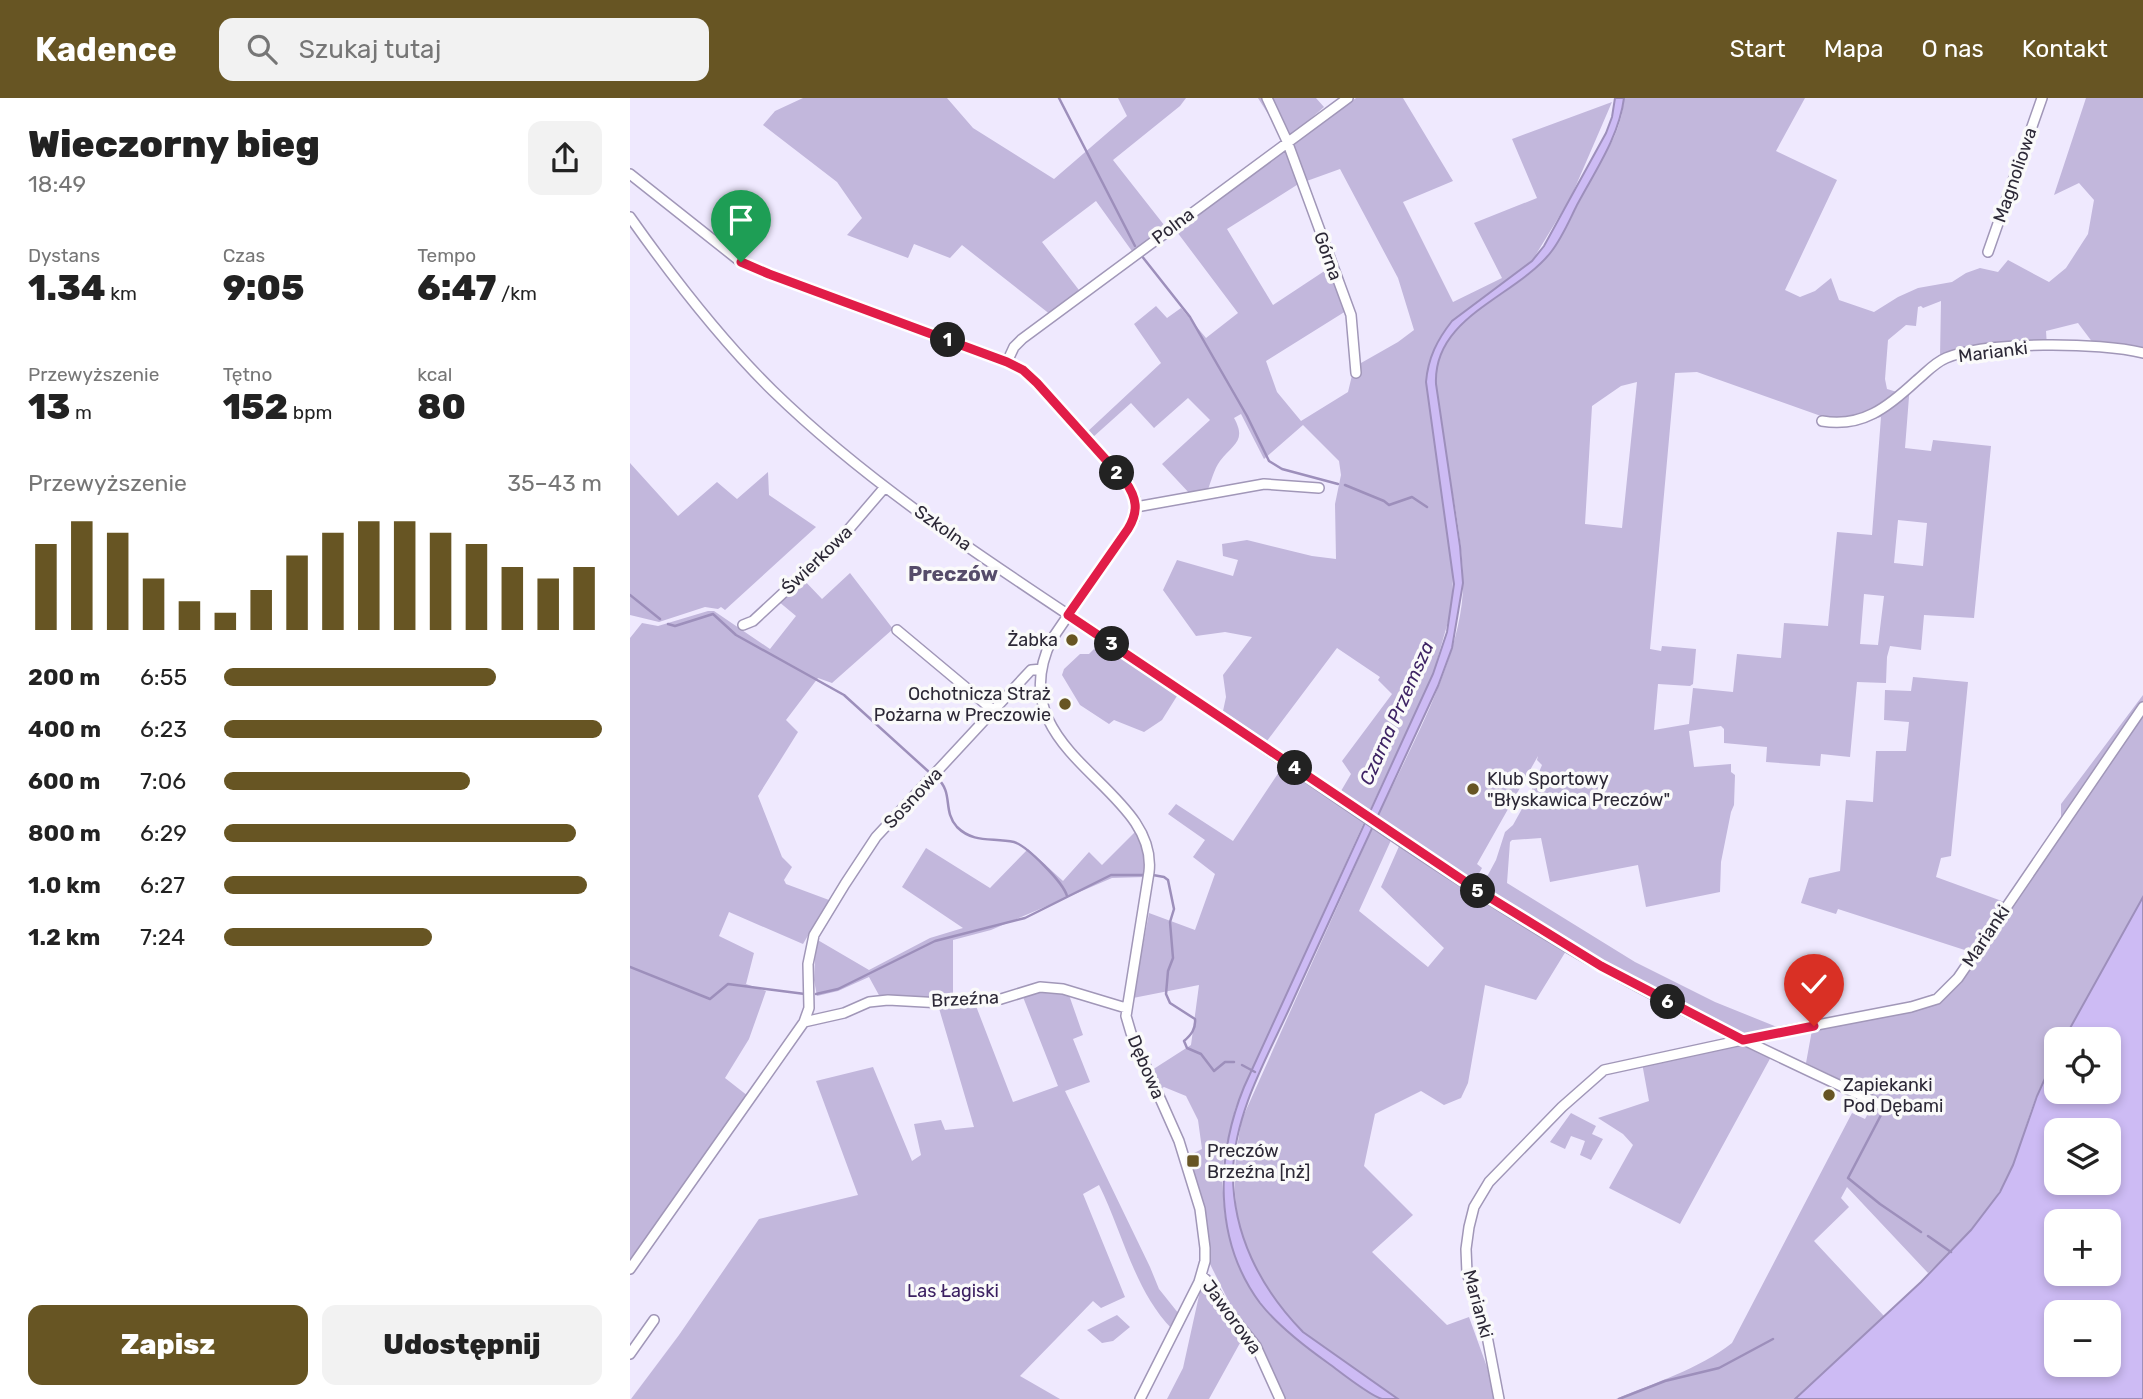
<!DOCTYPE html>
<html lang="pl">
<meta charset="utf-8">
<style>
:root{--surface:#fff;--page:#f2f2f2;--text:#222;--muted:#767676;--accent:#675523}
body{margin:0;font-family:Rubik,sans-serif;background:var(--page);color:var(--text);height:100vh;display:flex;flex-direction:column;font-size:26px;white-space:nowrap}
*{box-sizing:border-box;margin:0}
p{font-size:23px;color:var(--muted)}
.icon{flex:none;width:38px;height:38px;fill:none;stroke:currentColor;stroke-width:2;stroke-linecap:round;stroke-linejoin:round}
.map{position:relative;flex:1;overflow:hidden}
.panel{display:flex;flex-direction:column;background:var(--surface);width:630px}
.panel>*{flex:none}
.buttons{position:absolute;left:1414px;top:929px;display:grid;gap:14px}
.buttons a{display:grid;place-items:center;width:77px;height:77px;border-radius:14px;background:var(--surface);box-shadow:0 4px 10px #0003;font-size:35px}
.pin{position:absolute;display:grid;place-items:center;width:60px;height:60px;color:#fff;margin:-72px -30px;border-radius:50% 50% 50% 0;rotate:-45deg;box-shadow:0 0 7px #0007}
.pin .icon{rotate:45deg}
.km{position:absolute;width:35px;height:35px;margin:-18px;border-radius:50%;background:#222;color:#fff;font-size:19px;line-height:35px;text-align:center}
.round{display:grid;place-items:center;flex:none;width:74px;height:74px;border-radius:14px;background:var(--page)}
.summary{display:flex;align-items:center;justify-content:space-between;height:119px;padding:0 28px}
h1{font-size:38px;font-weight:800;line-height:52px}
.stats{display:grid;grid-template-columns:repeat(3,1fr);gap:10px;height:119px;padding:7px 28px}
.stats div{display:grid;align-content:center}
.stats b{font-size:35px;font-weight:800}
.stats small{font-size:19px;font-weight:400}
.stats p{font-size:19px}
.chart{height:196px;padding:14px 28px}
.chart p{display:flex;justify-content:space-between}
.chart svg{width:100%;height:126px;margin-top:7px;stroke:var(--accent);stroke-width:6}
.cta{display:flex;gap:14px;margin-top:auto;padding:14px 28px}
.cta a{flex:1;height:80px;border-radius:14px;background:var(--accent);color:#fff;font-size:28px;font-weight:800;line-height:80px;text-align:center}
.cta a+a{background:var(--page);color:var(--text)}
ul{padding:0 28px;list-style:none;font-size:23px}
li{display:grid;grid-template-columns:112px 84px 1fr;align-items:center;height:52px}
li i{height:18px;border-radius:9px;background:var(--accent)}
header{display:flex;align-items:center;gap:42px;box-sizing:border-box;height:98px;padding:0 35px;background:var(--accent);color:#fff}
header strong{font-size:33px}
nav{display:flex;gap:38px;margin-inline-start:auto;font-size:24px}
.search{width:490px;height:63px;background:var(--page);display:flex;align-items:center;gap:18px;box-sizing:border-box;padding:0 24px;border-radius:14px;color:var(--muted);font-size:26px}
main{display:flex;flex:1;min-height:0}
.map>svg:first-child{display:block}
.green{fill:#c2b7dc;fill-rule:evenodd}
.water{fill:#cdbbf4;stroke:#9d8fbb;stroke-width:2;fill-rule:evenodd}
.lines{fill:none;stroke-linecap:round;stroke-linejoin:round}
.stream{stroke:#9d8fbb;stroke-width:2.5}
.minor-casing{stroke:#a197b8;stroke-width:12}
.minor{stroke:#fff;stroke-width:9}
.route-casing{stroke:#fff;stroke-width:14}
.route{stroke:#e11d48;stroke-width:9}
.poi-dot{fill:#675523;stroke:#fafafa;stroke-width:2.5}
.labels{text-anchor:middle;stroke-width:7;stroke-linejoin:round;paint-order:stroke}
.street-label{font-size:18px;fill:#2c2836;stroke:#fafafa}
.poi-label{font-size:18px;fill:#2c2836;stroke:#fafafa;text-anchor:start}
.park-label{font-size:18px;fill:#3b2061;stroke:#fafafa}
.water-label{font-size:19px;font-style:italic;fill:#3f2465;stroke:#fafafa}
.quarter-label{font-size:21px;font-weight:bold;fill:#564c6a;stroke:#fafafa}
</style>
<header>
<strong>Kadence</strong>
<div class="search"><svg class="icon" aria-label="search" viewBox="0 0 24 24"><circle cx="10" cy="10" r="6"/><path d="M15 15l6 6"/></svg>Szukaj tutaj</div>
<nav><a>Start</a><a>Mapa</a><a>O nas</a><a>Kontakt</a></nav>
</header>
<main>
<section class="panel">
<div class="summary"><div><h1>Wieczorny bieg</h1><p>18:49</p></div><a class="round"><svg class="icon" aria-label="share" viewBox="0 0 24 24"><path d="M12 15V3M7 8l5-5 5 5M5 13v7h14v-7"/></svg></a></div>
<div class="stats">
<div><p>Dystans</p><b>1.34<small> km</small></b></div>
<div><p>Czas</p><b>9:05</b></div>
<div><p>Tempo</p><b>6:47<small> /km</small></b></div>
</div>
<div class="stats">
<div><p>Przewyższenie</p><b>13<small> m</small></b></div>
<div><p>Tętno</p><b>152<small> bpm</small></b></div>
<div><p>kcal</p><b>80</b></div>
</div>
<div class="chart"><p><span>Przewyższenie</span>35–43 m</p>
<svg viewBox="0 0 160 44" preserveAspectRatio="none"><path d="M5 44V14M15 44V6M25 44V10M35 44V26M45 44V34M55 44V38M65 44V30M75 44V18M85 44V10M95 44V6M105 44V6M115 44V10M125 44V14M135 44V22M145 44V26M155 44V22"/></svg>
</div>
<ul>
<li><b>200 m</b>6:55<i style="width:72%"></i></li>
<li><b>400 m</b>6:23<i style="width:100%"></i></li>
<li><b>600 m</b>7:06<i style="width:65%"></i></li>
<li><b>800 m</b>6:29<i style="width:93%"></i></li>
<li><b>1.0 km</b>6:27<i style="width:96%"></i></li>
<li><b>1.2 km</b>7:24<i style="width:55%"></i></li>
</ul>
<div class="cta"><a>Zapisz</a><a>Udostępnij</a></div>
</section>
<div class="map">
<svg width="1513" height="1301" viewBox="0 0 1513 1301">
<rect width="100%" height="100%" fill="#efe9fe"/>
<path class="green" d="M173 0H317L343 30 424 81 497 18 488 0H556L550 8 483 62 538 132 504 156 466 103 412 144 452 196 421 217 332 147 320 160 284 146 278 160 217 137 232 120 207 84 133 27 145 13Z
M628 0H686L694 9 655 43Z
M726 0H773L823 83 773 104 823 204 872 180 844 125 907 100 882 41 982 4 941 99 902 163 822 223C807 242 798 260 796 284L823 471 822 510 803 576 739 714 711 693 721 676 712 663 762 596 748 582 750 579 707 550 637 643 593 613 596 599 593 577 622 539 595 534 566 538 533 492 547 462 603 478 608 462 593 458 592 446 617 442 682 458 706 461 705 406 711 377 709 363 673 327 634 361 611 316 604 320C617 343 603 346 590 363 584 371 581 384 577 394L561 397 532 366 580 322 558 300 524 330 501 305 462 340 456 335 531 265 504 226 526 208 537 220 551 210 576 240 608 215 544 130 655 51 670 85 597 131 643 207 699 170 716 213 636 263 647 294 671 323 718 294 724 269 768 244 784 232 768 180 710 71 674 84 663 46Z
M994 0H1175L1146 53 1207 82 1155 192 1170 199 1185 193 1201 180 1209 202 1244 214 1268 199 1288 190 1322 184 1336 175 1350 170 1368 174 1378 162 1419 184 1436 170 1458 136 1464 102 1449 85 1424 97 1456 0H1513V252L1488 246 1463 245 1448 225 1416 233 1417 248C1380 247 1343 242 1310 259L1311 203 1293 210 1291 208 1288 209 1286 228 1276 227 1258 242 1255 281 1257 291 1267 294 1280 286 1275 350 1301 353 1303 342 1361 348 1344 520 1294 517 1291 552 1260 548 1257 559 1256 585 1227 584 1220 659 1191 656 1190 668 1136 664 1137 649 1094 645V631L1091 628 1059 633 1064 669 1101 666V674L1105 677 1104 707 1101 714 1091 764 1090 794 1016 809 1008 767 920 784 911 740 882 742 880 744 877 785 1005 864 1085 904 1147 929 1133 935 1114 938 909 828 853 792 852 788 866 762 875 734 883 727 899 698 912 667 907 662 908 658 847 766 852 770 846 781 840 783 747 720C778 654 835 555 833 482 832 436 821 390 814 345 810 317 800 284 811 256 826 217 874 199 904 172 932 145 947 107 965 73 973 58 984 43 989 26 992 18 993 9 994 0ZM1067 274 1205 323 1224 326 1251 319 1242 437 1207 434 1198 528 1154 525 1151 560 1107 556 1103 594 1063 590 1059 626 1024 632 1028 586 1060 588 1063 586 1066 551 1032 548 1031 553 1020 551 1045 275ZM1007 284 992 430 955 426 962 308 991 288ZM1268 422 1297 425 1293 468 1264 465ZM1234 496 1254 498 1248 547 1230 546Z
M0 365 48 418 87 384 107 401 138 374 139 397 186 429 95 512 91 509 88 511 75 509 29 524 0 517Z
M220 475 263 531 202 585 188 580 156 622 168 634 128 698 152 759 162 769 154 782 156 786 199 802 173 846 99 814 89 838 124 855 116 886 136 893 119 941 95 980 118 998 0 1164V540L12 525 28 528 78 513H84L140 551 166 518 148 503 172 480 192 501Z
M467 548 474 555 481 553 547 598 532 622 514 634 484 622 479 626 450 607 432 577 434 571 450 556H459Z
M1283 579 1338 584 1321 758 1311 760 1306 779 1380 806 1431 733V706L1513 597V799L1434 941 1426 942C1426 962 1415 978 1407 997 1397 1020 1392 1046 1382 1069 1364 1111 1331 1144 1298 1175L1217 1089 1211 1100 1219 1109 1184 1143 1254 1218 1165 1301H986C1024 1285 1069 1271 1102 1245L1222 1015 1235 1021 1242 1008H1248L1251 1001 1176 965 1182 932 1314 898C1330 889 1337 871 1347 856L1208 811 1206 816 1171 805 1179 780 1210 773 1216 702 1243 704 1246 653H1276L1279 624 1254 622 1255 592 1281 593Z
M653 668 735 722 605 1011 594 1060 592 1083 595 1119 651 1227 679 1251 751 1301H655L634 1252 602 1210 579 1164 577 1123 558 1058 572 1051 568 1022 556 998 534 989 530 991 522 972 561 947 569 887 503 900 519 815 565 832 585 776 563 759 575 742 538 716 546 706 603 743Z
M743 729 762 740 729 813 798 869 814 850 751 789 770 746 936 853 906 902 855 887 838 985 831 1000 814 1007 791 993 745 1016 734 1068 783 1117 742 1154 817 1227 839 1219 857 1269 865 1301H768L673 1234C608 1168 594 1110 612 1021Z
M507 732 517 763 515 779 482 780 361 832 323 842V900L250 899 239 879 208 893 187 898 184 882 186 841 239 872 300 840 333 830 272 789 296 750 360 790 398 751 433 783 459 754 472 767Z
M415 893 439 897 453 937 443 941 460 984 435 993 520 1169 529 1191 549 1216 542 1231C504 1192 493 1135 469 1087L453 1096 495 1199 471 1210 463 1203 390 1278 430 1301H1L49 1237 129 1121 228 1097 186 983 243 969 282 1063 291 1057 284 1026 311 1022 315 1032 344 1029 308 907 346 908 383 1004 428 988 393 899Z
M1112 945 1142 957 1050 1126 979 1090 1003 1047 993 1036 968 1020 1019 1003 1012 965Z
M941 1015 966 1028 962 1036 973 1041 961 1062 950 1057 955 1043 941 1038 935 1051 920 1044Z
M572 1184 579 1189 620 1243 610 1245 579 1301H537L553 1270Z
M487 1217 500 1229 483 1243 472 1245 457 1232Z"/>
<path class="water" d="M985 0H994C989 39 965 73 947 107 939 123 932 140 921 154 886 199 803 218 806 286L830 448 833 485 822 550 808 588C760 692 712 794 665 898 641 953 605 1011 603 1073 602 1135 630 1190 673 1234L768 1301C763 1301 756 1301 752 1301 740 1298 709 1273 698 1265 674 1248 648 1228 630 1205 583 1142 586 1058 614 989L803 576 817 534 824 486 796 284C798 260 807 242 822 223L902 163 914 148 976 35 982 19Z
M1513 799V1301H1165L1291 1184 1341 1132 1370 1094 1383 1067 1407 998 1426 956V994H1479V942L1434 941ZM1426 1032H1479V1085H1426ZM1426 1124H1479V1176H1426ZM1479 1214V1267H1426V1214Z"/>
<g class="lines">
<path class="stream" d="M429 0 505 148
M511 157 560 219 617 318 639 363 652 371 708 386
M715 387 754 403 759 407 782 399 797 409
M0 497 30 521
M38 526 45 528 83 516 106 537 214 597 299 674
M307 680C324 695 312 712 327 729 344 746 363 739 384 744 397 748 433 784 437 798
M523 777 534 779 538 782 544 811 540 824 543 860 538 873 536 896 540 905 565 921C566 931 561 937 554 943L557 950 571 956 584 973 595 964H604
M0 869 80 901 98 886 175 896
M186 896 208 891 305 843 395 820 481 777H516
M612 967 625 974
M1251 1017 1218 1080 1250 1106 1291 1134
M1298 1138 1321 1154
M989 1301 1035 1283 1089 1270 1143 1241"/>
<defs>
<path id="minor" d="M637 0 657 43 721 217 726 275
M0 76 111 164 139 176 377 264 393 272 407 285 495 383 505 401 504 421 422 541C366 655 529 688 519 774L496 918 501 935 549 1043 570 1111 575 1150V1163L569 1184 510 1301
M0 119C43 180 89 240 143 293 254 401 390 483 518 570 657 664 794 764 939 850 1039 909 1146 957 1251 1007
M1358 154 1412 0
M377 264 384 249 392 241 718 0
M1192 323C1232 330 1258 309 1286 283 1296 275 1304 265 1316 260 1355 243 1471 244 1513 255
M506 409 634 386 689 390
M113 527 123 523 207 445 255 389
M267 532 364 613
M174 924 214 915 239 904 258 902 312 905 371 901 410 889 433 891 496 910
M0 1171 174 924 179 910 178 866 184 837 215 786 246 739 401 572 412 571
M571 1177 581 1186 593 1207 626 1248 650 1301
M0 1256 24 1222
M869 1301 857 1238 837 1175 836 1151 839 1129 844 1109 859 1084 932 1009 974 972 1140 936 1281 909 1307 901 1328 880 1513 609"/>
</defs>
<use href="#minor" class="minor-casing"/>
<use href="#minor" class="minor"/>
</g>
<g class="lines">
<defs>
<path id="route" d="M111 164 139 176 377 264 393 272 407 285 495 383C507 400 509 413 498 431L438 517 846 791 971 868 1113 942 1184 928"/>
</defs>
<use href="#route" class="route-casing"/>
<use href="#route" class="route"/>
</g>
<g class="poi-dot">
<circle cx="442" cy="542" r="7"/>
<circle cx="435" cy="606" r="7"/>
<circle cx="843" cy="691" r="7"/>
<circle cx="1199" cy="997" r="7"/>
<rect x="556" y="1056" width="14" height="14" rx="3.5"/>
</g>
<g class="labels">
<g class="street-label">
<text transform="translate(1385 77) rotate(-71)" y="6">Magnoliowa</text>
<text transform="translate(543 128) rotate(-37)" y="6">Polna</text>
<text transform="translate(698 158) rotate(70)" y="6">Górna</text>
<text transform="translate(1363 254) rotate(-7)" y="6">Marianki</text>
<text transform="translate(313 430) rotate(35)" y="6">Szkolna</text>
<text transform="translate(187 462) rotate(-44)" y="6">Świerkowa</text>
<text transform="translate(283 700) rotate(-47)" y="6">Sosnowa</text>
<text transform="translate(1356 838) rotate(-56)" y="6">Marianki</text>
<text transform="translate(335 901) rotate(-3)" y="6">Brzeźna</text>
<text transform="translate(516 969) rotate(67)" y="6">Dębowa</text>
<text transform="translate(848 1206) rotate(75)" y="6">Marianki</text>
<text transform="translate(602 1219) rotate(54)" y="6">Jaworowa</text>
</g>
<g class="poi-label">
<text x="428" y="548" text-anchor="end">Żabka</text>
<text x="421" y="602" text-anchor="end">Ochotnicza Straż<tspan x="421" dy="21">Pożarna w Preczowie</tspan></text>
<text x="857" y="687">Klub Sportowy<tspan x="857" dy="21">"Błyskawica Preczów"</tspan></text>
<text x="1213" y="993">Zapiekanki<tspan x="1213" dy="21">Pod Dębami</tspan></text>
<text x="577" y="1059">Preczów<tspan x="577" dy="21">Brzeźna [nż]</tspan></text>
</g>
<g class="park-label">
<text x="323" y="1199">Las Łagiski</text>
</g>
<g class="water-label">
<text transform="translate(766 615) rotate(-66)" y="7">Czarna Przemsza</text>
</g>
<g class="quarter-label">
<text x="323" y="483">Preczów</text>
</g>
</g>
</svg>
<div class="buttons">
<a><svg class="icon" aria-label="locate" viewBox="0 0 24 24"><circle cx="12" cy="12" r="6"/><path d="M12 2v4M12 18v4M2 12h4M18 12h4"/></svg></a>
<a><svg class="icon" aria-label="layers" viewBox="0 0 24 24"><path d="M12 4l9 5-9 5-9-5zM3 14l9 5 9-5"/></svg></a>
<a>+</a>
<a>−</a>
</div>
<div class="pin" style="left:111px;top:164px;background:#1e9e55"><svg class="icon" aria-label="arrive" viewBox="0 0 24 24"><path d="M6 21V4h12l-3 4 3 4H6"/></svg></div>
<div class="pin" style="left:1184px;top:928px;background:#d93025"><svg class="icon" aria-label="check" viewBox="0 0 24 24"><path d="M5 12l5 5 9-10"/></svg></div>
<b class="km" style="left:318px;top:242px">1</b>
<b class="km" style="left:487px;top:375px">2</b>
<b class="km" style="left:482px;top:546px">3</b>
<b class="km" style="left:665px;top:670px">4</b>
<b class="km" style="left:848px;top:793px">5</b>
<b class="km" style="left:1038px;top:904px">6</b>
</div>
</main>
